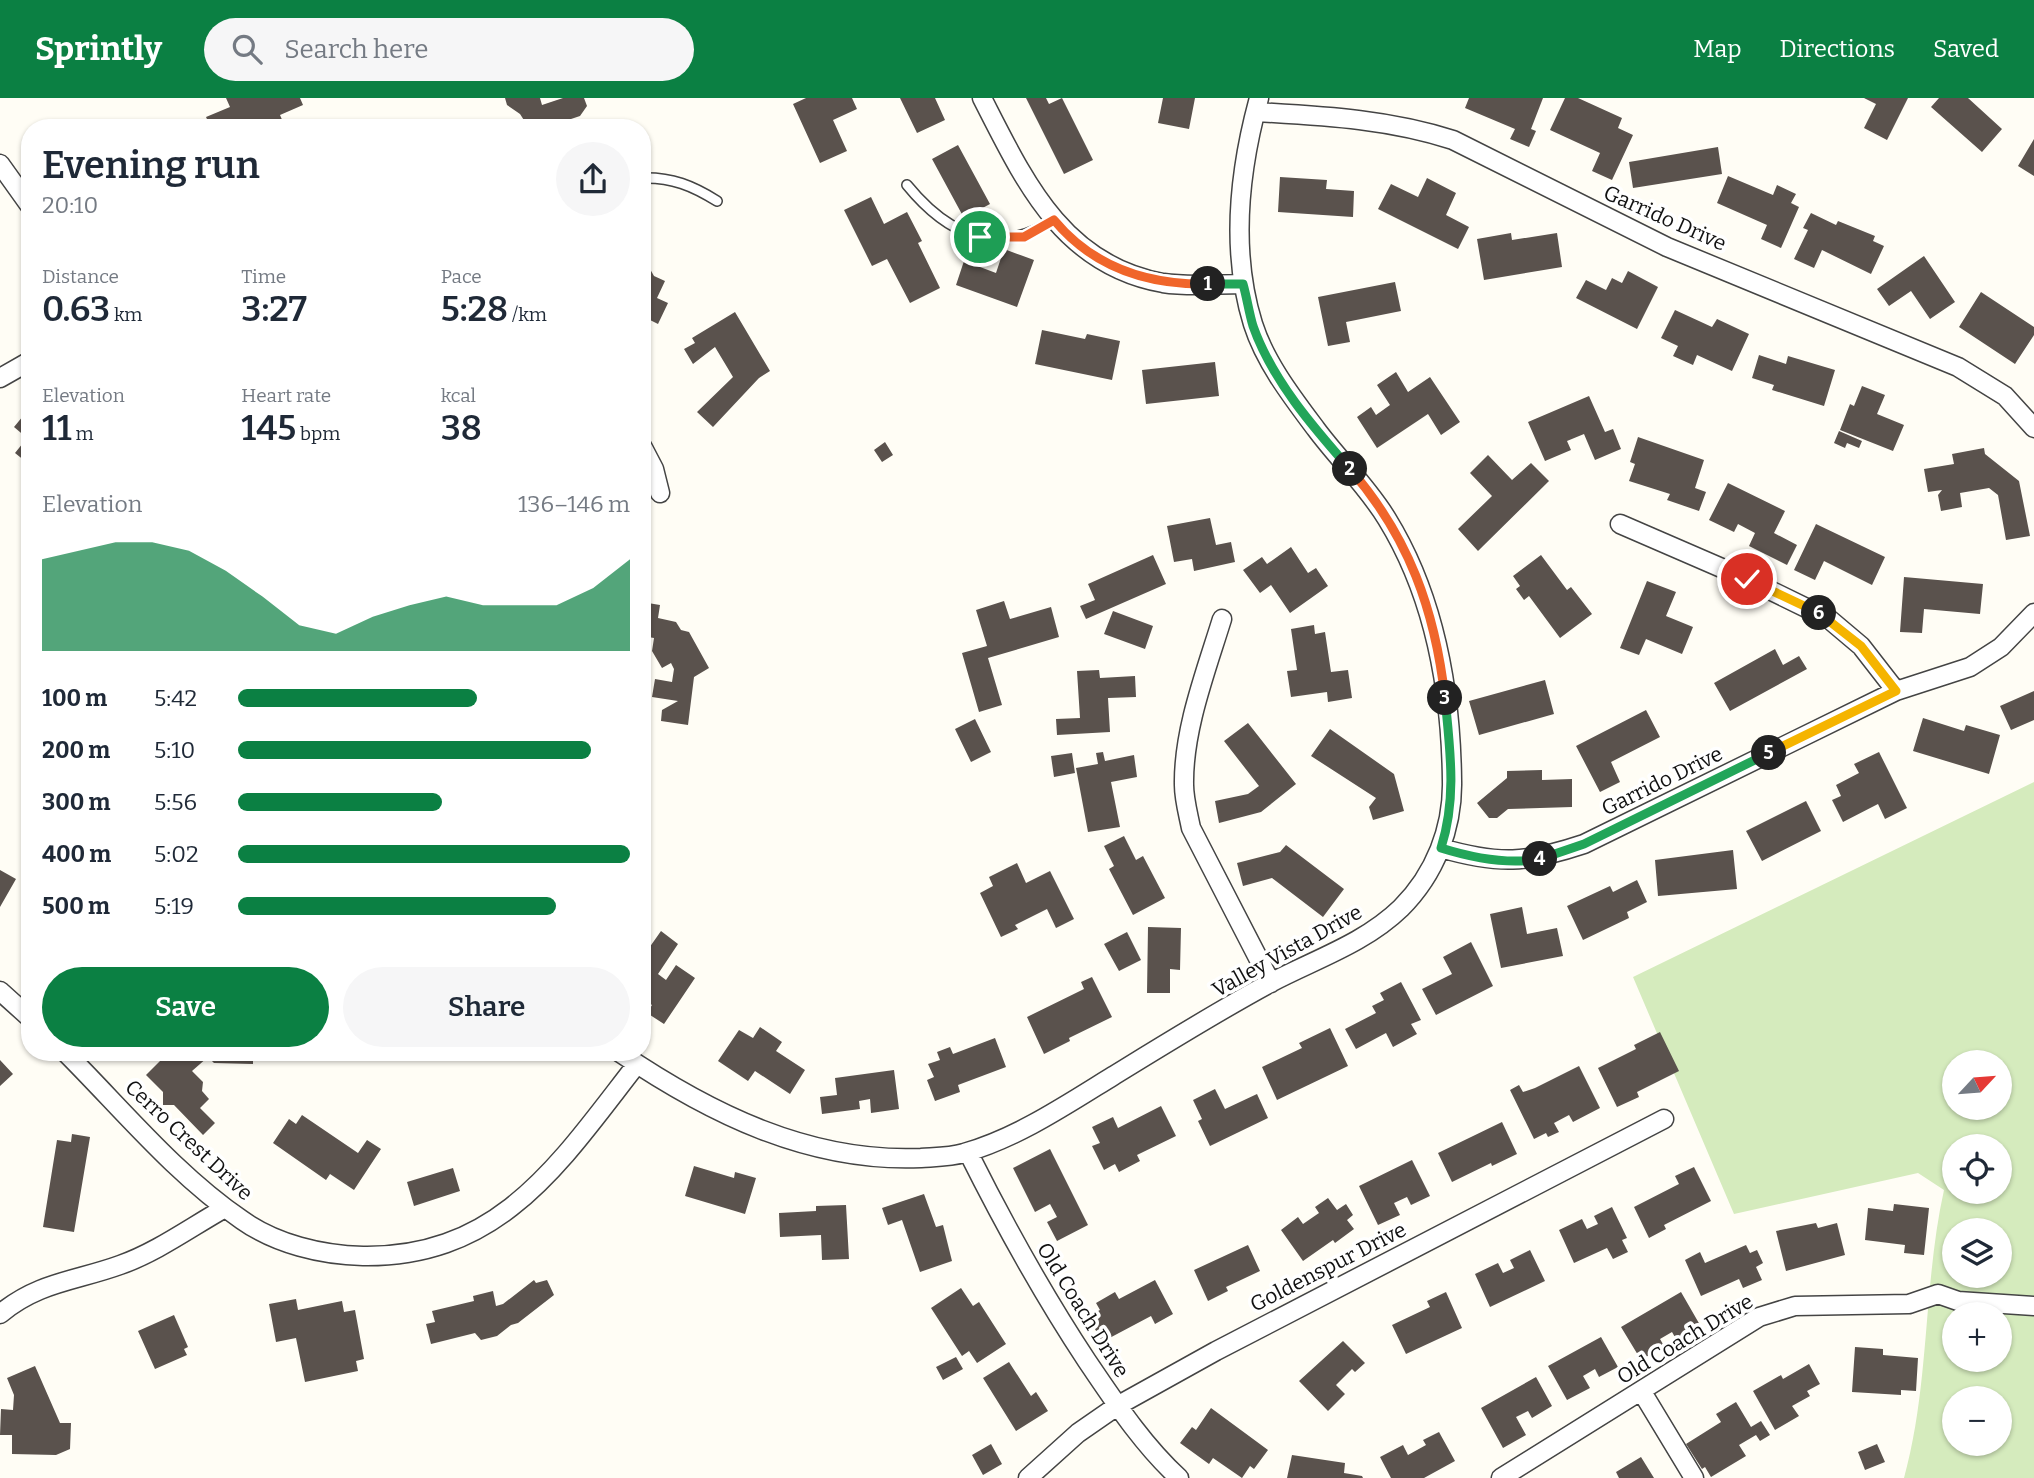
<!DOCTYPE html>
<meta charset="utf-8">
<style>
:root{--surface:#fff;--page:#f6f6f7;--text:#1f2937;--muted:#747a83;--accent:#0b8043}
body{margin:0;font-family:Bitter,serif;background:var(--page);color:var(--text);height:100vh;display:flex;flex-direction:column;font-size:26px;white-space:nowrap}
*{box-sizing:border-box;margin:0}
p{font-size:23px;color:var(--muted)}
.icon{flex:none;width:38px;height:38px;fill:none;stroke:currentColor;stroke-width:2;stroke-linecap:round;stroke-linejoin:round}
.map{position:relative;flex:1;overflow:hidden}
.drawer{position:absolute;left:21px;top:21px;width:630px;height:942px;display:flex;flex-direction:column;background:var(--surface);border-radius:28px;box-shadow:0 2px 5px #0004}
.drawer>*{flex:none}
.needle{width:46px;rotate:64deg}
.tools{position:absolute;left:1942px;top:952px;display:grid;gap:14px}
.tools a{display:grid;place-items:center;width:70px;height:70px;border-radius:50%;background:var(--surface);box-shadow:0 2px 5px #0004;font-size:35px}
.pin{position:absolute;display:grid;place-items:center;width:60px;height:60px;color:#fff;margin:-30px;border:4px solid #fff;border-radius:50%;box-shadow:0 2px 7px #0007}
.km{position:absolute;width:35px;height:35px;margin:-18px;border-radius:50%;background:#222;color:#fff;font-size:19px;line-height:35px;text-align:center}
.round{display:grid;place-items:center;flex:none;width:74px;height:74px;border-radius:37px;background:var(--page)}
.overview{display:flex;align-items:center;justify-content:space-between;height:119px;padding:0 21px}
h1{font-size:38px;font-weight:600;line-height:52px}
.metrics{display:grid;grid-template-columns:repeat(3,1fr);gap:10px;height:119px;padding:7px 21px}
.metrics div{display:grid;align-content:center}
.metrics b{font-size:35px;font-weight:600}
.metrics small{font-size:19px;font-weight:400}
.metrics p{font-size:19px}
.chart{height:196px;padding:14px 21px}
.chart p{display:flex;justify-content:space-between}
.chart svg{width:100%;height:126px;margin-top:7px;fill:var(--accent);opacity:.7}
.action{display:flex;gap:14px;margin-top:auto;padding:14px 21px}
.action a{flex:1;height:80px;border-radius:42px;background:var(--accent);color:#fff;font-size:28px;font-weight:600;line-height:80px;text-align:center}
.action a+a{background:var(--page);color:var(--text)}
ul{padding:0 21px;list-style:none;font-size:23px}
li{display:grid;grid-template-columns:112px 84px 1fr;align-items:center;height:52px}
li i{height:18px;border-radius:9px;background:var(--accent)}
header{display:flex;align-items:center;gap:42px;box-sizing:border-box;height:98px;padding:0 35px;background:var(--accent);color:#fff}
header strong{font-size:33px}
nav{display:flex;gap:38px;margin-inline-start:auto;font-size:24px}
.search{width:490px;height:63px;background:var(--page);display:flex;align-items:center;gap:18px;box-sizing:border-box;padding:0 24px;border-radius:38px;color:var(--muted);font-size:26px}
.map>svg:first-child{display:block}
.green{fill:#d5ebbd;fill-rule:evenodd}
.building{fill:#5a524d}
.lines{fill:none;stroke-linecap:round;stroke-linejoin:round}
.lane-casing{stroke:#444;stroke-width:12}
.street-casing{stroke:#444;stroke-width:21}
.lane{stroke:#fff;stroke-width:9}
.street{stroke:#fff;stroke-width:18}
.split-1-casing{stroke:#fff;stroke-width:14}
.split-2-casing{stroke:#fff;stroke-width:14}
.split-3-casing{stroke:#fff;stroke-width:14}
.split-4-casing{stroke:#fff;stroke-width:14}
.split-5-casing{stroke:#fff;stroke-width:14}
.split-6-casing{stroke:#fff;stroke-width:14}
.split-7-casing{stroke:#fff;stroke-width:14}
.split-1{stroke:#f0652b;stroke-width:9}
.split-2{stroke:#22a559;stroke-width:9}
.split-3{stroke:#f0652b;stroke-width:9}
.split-4{stroke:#22a559;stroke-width:9}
.split-5{stroke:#22a559;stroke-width:9}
.split-6{stroke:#f5b400;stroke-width:9}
.split-7{stroke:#f5b400;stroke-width:9}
.labels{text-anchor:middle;stroke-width:7;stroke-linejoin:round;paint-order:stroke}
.street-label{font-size:21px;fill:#111;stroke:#fff}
</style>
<header>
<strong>Sprintly</strong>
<div class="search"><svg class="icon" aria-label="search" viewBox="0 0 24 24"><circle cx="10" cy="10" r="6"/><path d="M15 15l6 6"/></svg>Search here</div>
<nav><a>Map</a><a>Directions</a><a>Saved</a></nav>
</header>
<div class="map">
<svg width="2034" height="1380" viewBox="0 0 2034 1380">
<rect width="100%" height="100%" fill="#fffdf5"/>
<path class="green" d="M2034 684V1380H1904C1930 1286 1923 1187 1944 1092L1918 1075 1734 1116 1633 879ZM1955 964H2000V1010H1955ZM1955 1048H2000V1094H1955ZM1955 1132H2000V1178H1955ZM1955 1216H2000V1262H1955ZM1955 1300H2000V1346H1955Z"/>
<path class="building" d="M226 0H300L303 7 280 17 283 24 270 30H211L206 19 230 9Z
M505 0H540L542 7 563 0H584L587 8 580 18 553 27 554 30H529L520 16 507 7Z
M806 0H852L857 11 833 22 847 53 820 65 793 6Z
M900 0H935L945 22 917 35Z
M1026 0H1046L1049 6 1062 0 1093 62 1064 76Z
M1163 0H1195L1189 31 1158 25Z
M1469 0H1543L1531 31 1536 33 1529 49 1510 41 1515 31 1465 10Z
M1565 0H1578L1622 20 1618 30 1633 37 1612 82 1592 73 1600 55 1550 32Z
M1864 0H1908L1887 42 1864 30 1876 6Z
M1939 0H1968L2002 31 1982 54 1931 9Z
M2034 41V78L2018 68Z
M958 47 990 106 964 120 932 61Z
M1718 49 1722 76 1633 90 1629 64Z
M1728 78 1773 97 1777 87 1796 96 1791 105 1799 109 1781 150 1761 141 1767 127 1717 105Z
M1280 79 1327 82 1326 91 1354 93 1353 119 1278 114Z
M1427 80 1456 95 1446 117 1469 129 1458 151 1378 111 1391 86 1418 99Z
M871 99 884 126 907 114 922 143 918 145 940 190 910 205 887 161 872 168 844 112Z
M1811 115 1836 127 1838 123 1875 138 1873 143 1884 148 1871 176 1822 152 1814 170 1794 161 1808 132 1803 130Z
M1511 135 1512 142 1557 135 1562 169 1484 182 1477 141Z
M1004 151 1034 162 1017 209 956 187 964 163 996 175Z
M642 157 654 178 665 183 657 200 668 205 658 226 642 218Z
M1924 158 1955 204 1930 221 1911 193 1889 208 1877 191Z
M1628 173 1658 189 1637 231 1576 200 1586 182 1606 192 1612 180 1622 185Z
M1395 184 1401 213 1346 224 1350 244 1328 248 1318 199Z
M1981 194 2034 229V237L2015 266 1959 229Z
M1675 212 1712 229 1717 221 1749 236 1732 273 1697 257 1693 267 1673 258 1678 248 1661 240Z
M735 214 770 273 759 280 713 329 697 314 733 279 715 249 693 266 684 251 695 245 692 240Z
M1042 232 1085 241 1087 236 1120 243 1112 282 1035 266Z
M1759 257 1786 266 1788 258 1835 272 1824 308 1772 292 1774 287 1752 280Z
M1215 264 1219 298 1146 306 1142 272Z
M1396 274 1408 294 1430 279 1460 324 1441 337 1428 316 1377 350 1357 319 1371 309 1376 317 1390 307 1377 287Z
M1862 288 1885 297 1877 316 1904 327 1893 353 1840 332 1850 306 1854 308Z
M1589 298 1605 334 1613 331 1621 351 1595 362 1584 336 1567 343 1571 352 1545 363 1528 324Z
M28 312 30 313V367L15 355 27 340 14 329Z
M1839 333 1862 343 1859 350 1847 345 1845 350 1834 345Z
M1638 339 1704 362 1695 390 1706 394 1699 413 1667 402 1670 396 1629 383 1635 366 1630 364Z
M885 344 893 357 882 364 874 352Z
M1984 350 1985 356 2019 383 2030 438 2006 442 1998 397 1989 390 1960 395 1962 409 1941 413 1938 397 1942 392 1928 394 1924 371 1954 366 1952 356Z
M1488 357 1512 382 1531 365 1549 383 1478 453 1458 431 1492 398 1470 375Z
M1728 385 1785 413 1774 435 1797 447 1787 467 1749 448 1755 435 1738 426 1734 434 1709 422Z
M1210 420 1216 447 1231 444 1235 464 1194 473 1192 461 1174 464 1167 428Z
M1816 426 1885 459 1872 487 1824 463 1815 482 1794 472Z
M1291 449 1308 475 1316 470 1328 488 1290 515 1271 487 1260 495 1243 472 1262 459 1267 466Z
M1153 457 1166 486 1086 521 1080 508 1095 502 1088 486Z
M1541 457 1567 492 1571 489 1592 516 1560 540 1529 498 1524 502 1516 491 1520 488 1513 478Z
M1904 479 1983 486 1980 516 1924 511 1922 535 1900 534Z
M1647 483 1676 494 1666 518 1693 529 1682 556 1646 541 1639 557 1620 550Z
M1004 503 1010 521 1051 509 1059 539 988 560 1002 607 979 614 962 555 987 548 976 512Z
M642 504 660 507 658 520 676 524 681 532 689 534 709 570 694 579 688 627 661 623 662 612 678 603 652 599 655 581 672 584 674 571 671 565 662 570 652 553 654 540 642 538Z
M1113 513 1153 528 1145 551 1104 536Z
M1314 527 1315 536 1325 534 1331 574 1348 572 1352 600 1328 604 1327 594 1291 599 1287 573 1297 572 1291 531Z
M1775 551 1783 567 1799 558 1807 571 1730 613 1714 585Z
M1099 572 1100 580 1135 578 1136 599 1108 600 1110 634 1057 637 1056 621 1080 620 1077 573Z
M1545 582 1554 616 1479 637 1469 603Z
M2034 593V622L2011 632 2000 608Z
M1646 612 1660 639 1611 664 1620 684 1600 694 1576 648Z
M1923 620 1964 633 1966 627 2000 637 1989 676 1913 653Z
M975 621 991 654 971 664 955 631Z
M1248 625 1296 686 1261 714 1219 725 1215 703 1248 696 1259 688 1224 643Z
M1330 631 1394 676 1404 713 1373 722 1369 709 1376 700 1311 658Z
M1103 654 1105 663 1134 657 1137 679 1111 684 1120 729 1088 734 1076 670 1098 666 1096 655Z
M1879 654 1907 710 1885 721 1878 706 1843 724 1832 702 1841 698 1836 687 1859 675 1854 666Z
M1072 655 1075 675 1054 679 1051 658Z
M1542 672V682L1572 681V709L1508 711 1497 720H1489L1477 705 1507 680V673Z
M1806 703 1821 733 1762 763 1746 733Z
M1124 738 1136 762 1143 758 1165 800 1133 817 1109 771 1114 768 1104 748Z
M1286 747 1344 791 1323 819 1272 780 1243 788 1237 765 1280 754Z
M1733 752 1737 791 1658 798 1655 762Z
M1017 765 1026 785 1050 773 1074 821 1056 830 1047 811 1015 827 1018 831 1001 839 980 795 993 788 989 779Z
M0 772 16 781 0 809Z
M1637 782 1647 804 1627 814 1629 820 1583 842 1567 808 1610 788 1613 794Z
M1522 809 1527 836 1557 830 1563 858 1501 870 1490 816Z
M1148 829 1181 830 1180 872 1170 871V895H1147Z
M661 833 678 846 658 876 666 882 676 867 695 880 664 926 647 915 652 907 642 900V860Z
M1127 834 1141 862 1119 873 1104 846Z
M1471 844 1493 888 1436 917 1422 891 1452 876 1443 859Z
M1092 879 1112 919 1069 940 1070 943 1044 956 1027 919 1084 891 1081 884Z
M1401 884 1421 922 1411 926 1417 936 1393 949 1386 935 1356 951 1345 931 1376 915 1372 908 1384 902 1380 895Z
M760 929 782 944 776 953 805 972 790 996 755 973 748 983 718 963 739 932 753 940Z
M1330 930 1348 968 1277 1002 1262 969 1302 950 1299 945Z
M1660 934 1679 973 1637 994 1639 999 1617 1009 1598 970 1636 951 1634 947Z
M995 940 1006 969 958 987 960 994 935 1003 927 982 934 979 928 966 940 962 937 954 950 949 953 956Z
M169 954H253V966L214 965 208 959 192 973 203 984 202 993 209 1001 200 1010 215 1025 203 1037 174 1007H163V994L146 977Z
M0 962 13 976 0 988Z
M1579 968 1600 1010 1573 1024 1569 1017 1554 1025 1559 1034 1548 1039 1546 1035 1534 1041 1510 992 1519 987 1523 994 1535 990Z
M894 972 899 1011 871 1015 870 1001 859 1003 860 1011 822 1016 820 999 837 997 835 980Z
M1215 991 1225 1011 1257 996 1268 1020 1210 1048 1198 1023 1202 1021 1193 1002Z
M1161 1008 1176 1038 1137 1057 1140 1063 1119 1074 1115 1066 1104 1072 1092 1048 1100 1045 1092 1029 1113 1019 1118 1030Z
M302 1017 358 1055 367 1042 381 1051 354 1092 330 1076 326 1082 273 1045 289 1021 296 1026Z
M1502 1024 1517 1056 1492 1068 1491 1065 1452 1084 1438 1055Z
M72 1036 90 1039 74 1134 43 1129 57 1042 71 1044Z
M1050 1051 1088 1127 1057 1143 1047 1124 1057 1119 1050 1106 1035 1114 1013 1070Z
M1412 1062 1430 1098 1411 1107 1407 1099 1394 1105 1400 1117 1378 1127 1359 1088Z
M694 1068 734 1080 735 1074 756 1080 745 1116 685 1098Z
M1694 1069 1711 1103 1664 1127 1666 1131 1649 1140 1634 1109 1679 1086 1675 1078Z
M453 1070 460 1093 414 1108 407 1084Z
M924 1096 936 1129 943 1127 952 1163 920 1174 902 1122 888 1127 882 1110Z
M1328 1100 1337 1112 1346 1106 1353 1117 1347 1122 1354 1131 1335 1145 1333 1142 1303 1163 1281 1132 1298 1119 1303 1126 1319 1115 1315 1109Z
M1894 1106 1929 1110 1924 1157 1904 1155 1905 1147 1865 1142 1868 1110 1893 1113Z
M846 1107 849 1161 822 1162 821 1137 780 1139 779 1115 816 1113V1108Z
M1612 1109 1627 1140 1622 1142 1628 1154 1613 1161 1607 1150 1574 1165 1559 1132 1582 1121 1587 1131 1598 1126 1594 1118Z
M1816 1125 1818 1130 1837 1125 1845 1157 1786 1173 1776 1133Z
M1248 1147 1260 1173 1226 1189 1228 1193 1208 1203 1194 1172Z
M1746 1147 1750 1155 1757 1152 1763 1165 1756 1169 1762 1182 1743 1190 1739 1181 1701 1198 1685 1162 1700 1154 1705 1165Z
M1530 1152 1545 1183 1490 1209 1475 1176 1498 1165 1503 1175 1514 1170 1510 1162Z
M534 1182 536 1185 547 1182 554 1197 518 1225 511 1227 497 1238 481 1242 475 1235 431 1246 426 1226 435 1224 432 1213 474 1203 473 1198 493 1193 496 1208 503 1206Z
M1155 1182 1173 1216 1155 1226 1151 1218 1102 1244 1088 1218 1100 1212 1096 1205 1115 1194 1119 1201Z
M961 1190 973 1208 979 1204 1006 1246 977 1265 969 1253 962 1258 931 1210Z
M1446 1194 1462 1230 1406 1256 1392 1227 1430 1209 1427 1203Z
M1681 1194 1700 1227 1676 1241 1672 1234 1660 1241 1664 1248 1641 1262 1621 1229Z
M296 1201 298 1212 342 1203 344 1214 355 1212 364 1261 356 1263 358 1273 305 1284 296 1240 276 1244 269 1206Z
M174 1217 188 1249 184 1251 187 1257 155 1271 138 1233Z
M1601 1239 1618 1269 1599 1279 1595 1271 1583 1278 1590 1290 1567 1302 1548 1268Z
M1343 1243 1365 1265 1355 1274 1352 1271 1336 1287 1345 1296 1328 1313 1299 1283Z
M1855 1249 1883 1251V1257L1918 1260 1916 1293 1901 1292V1297L1852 1294Z
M956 1259 963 1271 943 1282 936 1269Z
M1009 1264 1031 1298 1036 1294 1048 1313 1016 1333 983 1280Z
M1809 1266 1820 1286 1807 1293 1810 1298 1792 1308 1799 1318 1775 1332 1753 1293 1781 1277 1783 1281Z
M35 1268 60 1325H71L70 1351 56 1357 12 1356V1337H0L1 1311 13 1312 14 1297 7 1280Z
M1536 1279 1552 1308 1532 1320 1528 1313 1516 1319 1526 1337 1503 1350 1481 1310Z
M1736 1304 1751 1329 1761 1323 1770 1337 1760 1343 1756 1337 1739 1347 1746 1358 1711 1379 1705 1369 1702 1371 1686 1346 1721 1324 1716 1316Z
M1211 1310 1268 1352 1254 1371 1250 1368 1242 1380 1213 1360 1209 1366 1180 1345 1192 1329 1196 1332Z
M1439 1334 1455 1363 1424 1380H1391L1380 1359 1403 1347 1408 1357 1426 1347 1423 1342Z
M991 1346 1002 1366 983 1377 972 1357Z
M1877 1346 1885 1364 1865 1372 1858 1354Z
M1292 1357 1345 1365 1344 1375 1362 1378 1363 1380H1287Z
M1641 1359 1654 1380H1619L1616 1374Z"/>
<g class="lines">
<defs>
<path id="lane" d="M642 80C672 79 693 88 717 103
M907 87C947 136 996 160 1053 122"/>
<path id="street" d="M982 0C1024 82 1062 167 1163 185 1189 189 1217 186 1243 186
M1256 14C1324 18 1388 21 1453 42L1667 149 1958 269 2005 298 2034 330
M0 66 30 108
M0 280 30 263
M642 348 654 371 660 395
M1620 426 1747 481 1829 521 1861 548 1896 593
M1222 521C1206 573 1183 632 1184 687 1184 701 1188 715 1191 730L1271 885
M1441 750C1499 767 1527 765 1584 746L1896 593 1970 569 2001 549 2034 515
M0 893 30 920
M65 954C122 1011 175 1076 242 1122 276 1146 321 1157 363 1158 501 1160 561 1063 637 966
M619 954C709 1015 809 1065 921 1060 935 1059 951 1059 964 1055 1017 1040 1066 1007 1113 978 1165 946 1218 913 1272 884 1316 861 1365 845 1401 810 1435 776 1453 730 1452 683 1451 592 1435 499 1387 421 1367 388 1339 362 1316 331 1292 299 1265 264 1253 226 1230 152 1239 73 1259 0
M968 1054C1004 1126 1042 1195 1087 1263 1115 1304 1142 1346 1179 1380
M0 1216C38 1184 76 1183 120 1167 157 1154 191 1129 225 1110
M1642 1294 1694 1380
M1028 1380 1078 1335 1117 1308 1216 1253 1664 1021
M1501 1380 1759 1219 1795 1208 1909 1206 1938 1196 1958 1203 2034 1208"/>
</defs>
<use href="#lane" class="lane-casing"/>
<use href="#street" class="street-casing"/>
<use href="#lane" class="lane"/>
<use href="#street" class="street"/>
</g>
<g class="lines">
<defs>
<path id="split-1" d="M980 139H1024L1054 122C1093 169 1148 187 1208 186"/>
<path id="split-2" d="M1208 186H1243C1247 200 1249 215 1253 228 1272 282 1313 329 1350 371"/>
<path id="split-3" d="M1350 371C1409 439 1435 512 1445 600"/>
<path id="split-4" d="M1445 600C1450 652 1457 700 1441 750 1473 760 1507 767 1540 761"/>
<path id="split-5" d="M1540 761 1584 746 1769 655"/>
<path id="split-6" d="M1769 655 1896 593 1861 548 1819 515"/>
<path id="split-7" d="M1747 481 1819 515"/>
</defs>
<use href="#split-1" class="split-1-casing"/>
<use href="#split-2" class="split-2-casing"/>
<use href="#split-3" class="split-3-casing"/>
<use href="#split-4" class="split-4-casing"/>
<use href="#split-5" class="split-5-casing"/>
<use href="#split-6" class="split-6-casing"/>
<use href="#split-7" class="split-7-casing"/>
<use href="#split-1" class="split-1"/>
<use href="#split-2" class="split-2"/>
<use href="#split-3" class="split-3"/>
<use href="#split-4" class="split-4"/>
<use href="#split-5" class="split-5"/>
<use href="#split-6" class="split-6"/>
<use href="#split-7" class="split-7"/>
</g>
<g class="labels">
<g class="street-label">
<text transform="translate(1665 120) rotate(24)" y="7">Garrido Drive</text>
<text transform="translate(1662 683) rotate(-26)" y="7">Garrido Drive</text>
<text transform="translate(1287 853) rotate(-29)" y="7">Valley Vista Drive</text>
<text transform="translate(189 1042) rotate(43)" y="7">Cerro Crest Drive</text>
<text transform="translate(1328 1169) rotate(-27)" y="7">Goldenspur Drive</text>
<text transform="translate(1083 1212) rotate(58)" y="7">Old Coach Drive</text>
<text transform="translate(1685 1241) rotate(-31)" y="7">Old Coach Drive</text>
</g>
</g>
</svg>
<div class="tools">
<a><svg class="needle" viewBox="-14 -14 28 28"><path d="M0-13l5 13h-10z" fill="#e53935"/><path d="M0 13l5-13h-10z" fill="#747a83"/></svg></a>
<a><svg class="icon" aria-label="locate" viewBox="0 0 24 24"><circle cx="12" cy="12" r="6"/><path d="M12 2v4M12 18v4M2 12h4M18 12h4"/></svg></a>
<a><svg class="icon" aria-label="layers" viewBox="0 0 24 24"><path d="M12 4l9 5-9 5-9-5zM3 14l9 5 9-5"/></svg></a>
<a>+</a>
<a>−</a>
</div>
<div class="pin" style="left:980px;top:139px;background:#1e9e55"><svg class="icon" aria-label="arrive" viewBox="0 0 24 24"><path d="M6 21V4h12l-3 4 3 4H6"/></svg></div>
<div class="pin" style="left:1747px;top:481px;background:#d93025"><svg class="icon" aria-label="check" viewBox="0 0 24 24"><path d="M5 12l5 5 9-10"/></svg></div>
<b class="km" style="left:1208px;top:186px">1</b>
<b class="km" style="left:1350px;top:371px">2</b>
<b class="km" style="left:1445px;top:600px">3</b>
<b class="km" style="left:1540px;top:761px">4</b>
<b class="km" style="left:1769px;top:655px">5</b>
<b class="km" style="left:1819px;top:515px">6</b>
<section class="drawer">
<div class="overview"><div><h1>Evening run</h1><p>20:10</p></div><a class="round"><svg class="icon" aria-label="share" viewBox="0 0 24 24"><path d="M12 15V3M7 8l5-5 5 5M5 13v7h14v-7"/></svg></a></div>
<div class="metrics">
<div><p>Distance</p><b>0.63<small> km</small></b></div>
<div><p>Time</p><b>3:27</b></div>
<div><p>Pace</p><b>5:28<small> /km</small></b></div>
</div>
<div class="metrics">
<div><p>Elevation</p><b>11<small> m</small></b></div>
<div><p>Heart rate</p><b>145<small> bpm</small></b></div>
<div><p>kcal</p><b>38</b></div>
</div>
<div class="chart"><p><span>Elevation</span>136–146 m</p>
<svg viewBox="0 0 160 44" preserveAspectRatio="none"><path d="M0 44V12L10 9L20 6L30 6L40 9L50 16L60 25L70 35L80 38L90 32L100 28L110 25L120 28L130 28L140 28L150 22L160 12V44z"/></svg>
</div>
<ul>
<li><b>100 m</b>5:42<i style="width:61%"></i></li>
<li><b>200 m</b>5:10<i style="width:90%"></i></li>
<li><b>300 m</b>5:56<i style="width:52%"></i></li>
<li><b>400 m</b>5:02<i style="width:100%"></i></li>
<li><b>500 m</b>5:19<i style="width:81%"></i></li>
</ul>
<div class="action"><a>Save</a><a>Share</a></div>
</section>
</div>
